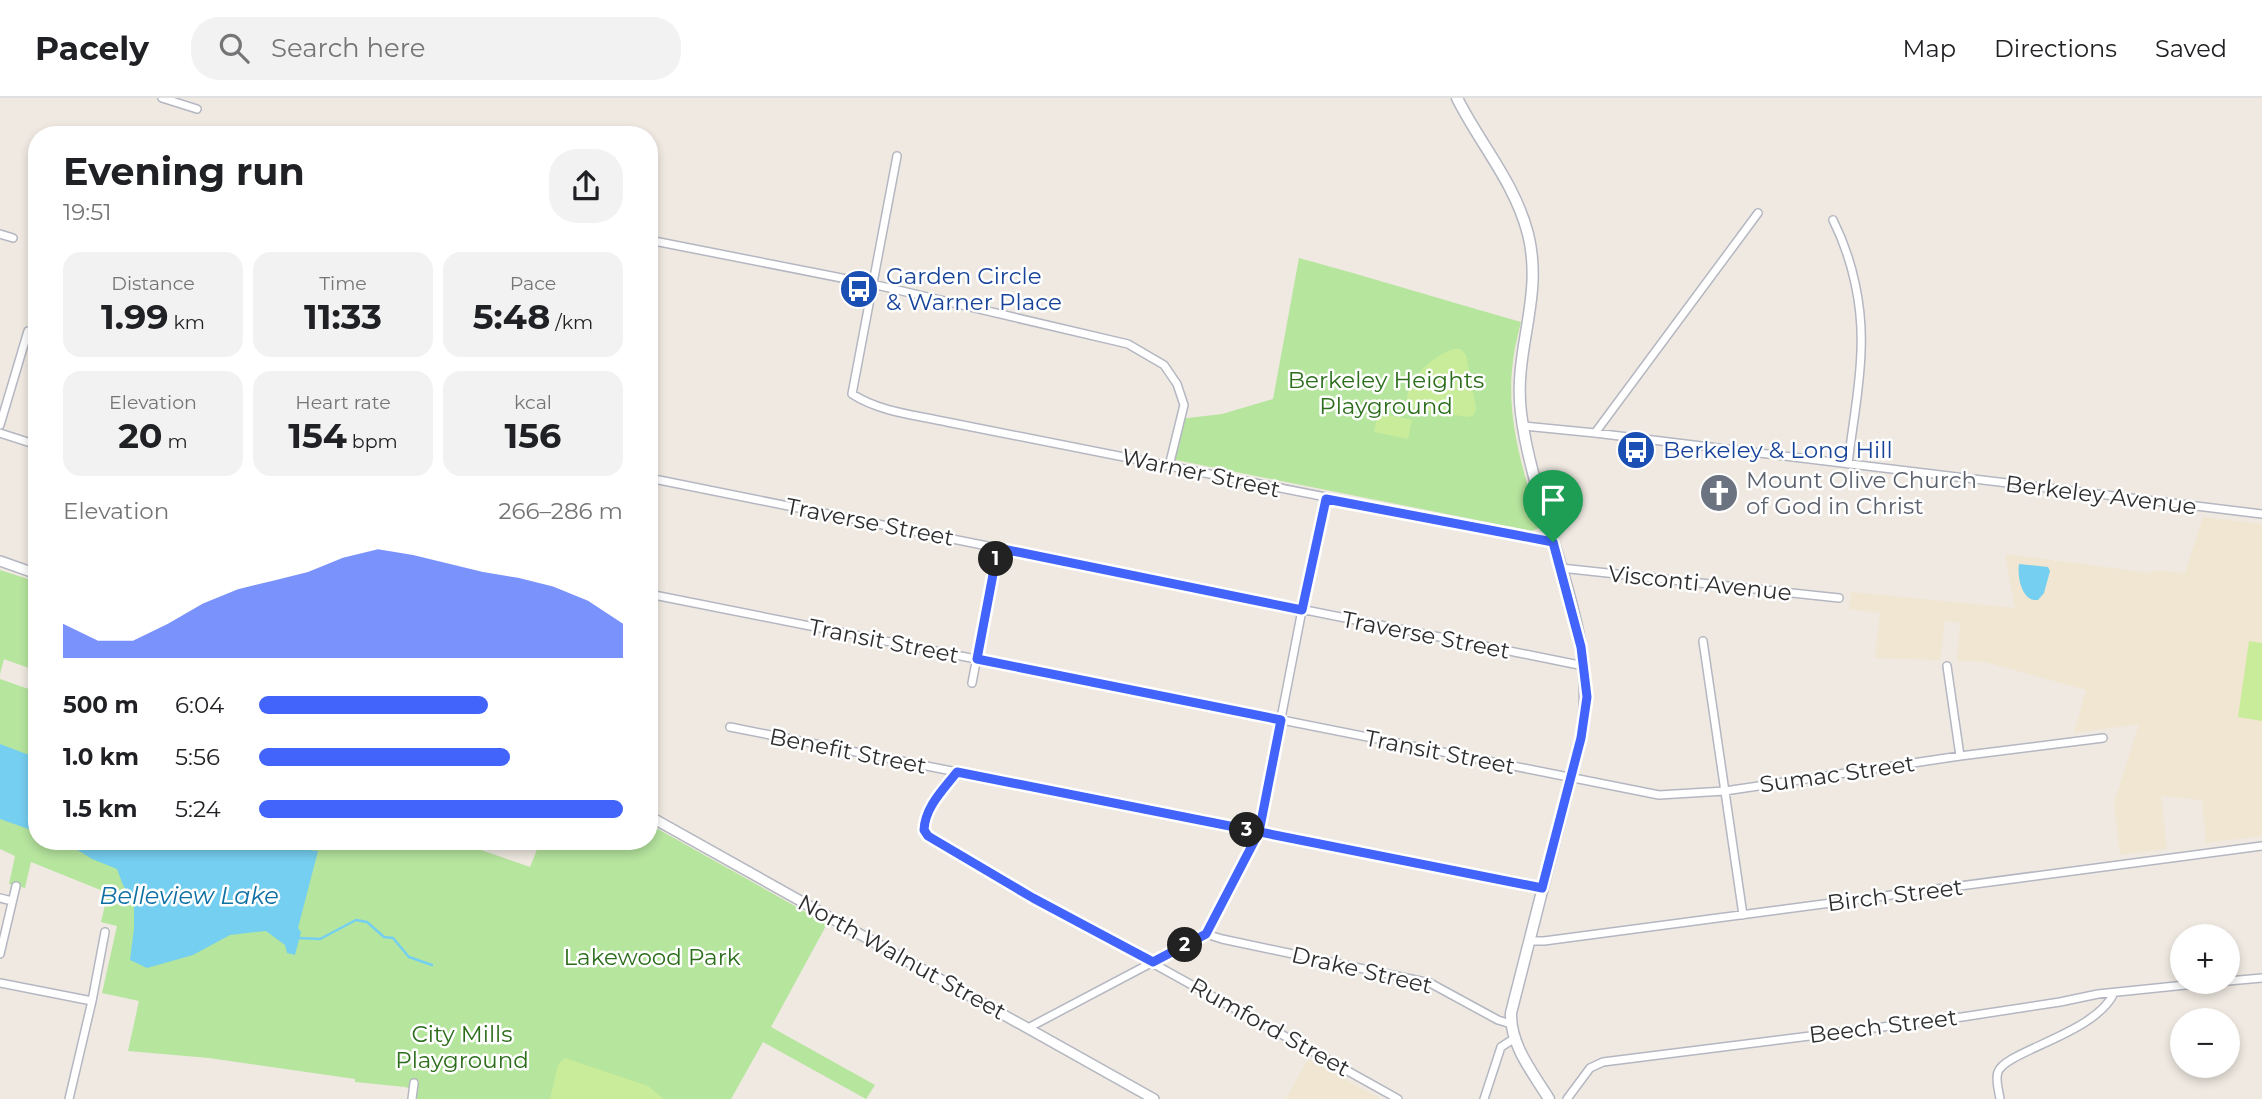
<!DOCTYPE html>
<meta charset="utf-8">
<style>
:root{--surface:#fff;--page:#f2f2f2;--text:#202124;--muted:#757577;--line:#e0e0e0;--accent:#4264fb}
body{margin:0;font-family:Montserrat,sans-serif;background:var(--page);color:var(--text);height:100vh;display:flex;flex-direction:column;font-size:26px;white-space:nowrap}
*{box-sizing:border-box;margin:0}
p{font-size:23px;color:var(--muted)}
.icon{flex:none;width:38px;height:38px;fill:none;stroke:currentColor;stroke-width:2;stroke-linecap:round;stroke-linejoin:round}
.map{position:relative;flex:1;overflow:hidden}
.side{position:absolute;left:28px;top:28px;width:630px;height:724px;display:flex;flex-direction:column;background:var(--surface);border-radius:28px;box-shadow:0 4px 10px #0003}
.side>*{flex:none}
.tools{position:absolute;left:2170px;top:826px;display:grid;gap:14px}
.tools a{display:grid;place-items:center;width:70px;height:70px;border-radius:50%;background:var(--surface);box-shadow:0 4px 10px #0003;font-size:35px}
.pin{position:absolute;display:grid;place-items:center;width:60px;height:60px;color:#fff;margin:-72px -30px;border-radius:50% 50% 50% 0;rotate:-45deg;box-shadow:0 0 7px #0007}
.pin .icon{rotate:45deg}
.km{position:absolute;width:35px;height:35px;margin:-18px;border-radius:50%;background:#222;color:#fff;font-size:19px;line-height:35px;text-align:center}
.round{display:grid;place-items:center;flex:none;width:74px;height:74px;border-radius:28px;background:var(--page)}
.head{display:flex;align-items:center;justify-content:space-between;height:119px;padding:0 35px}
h1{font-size:38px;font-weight:700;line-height:52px}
.metrics{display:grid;grid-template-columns:repeat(3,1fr);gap:10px;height:119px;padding:7px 35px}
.metrics div{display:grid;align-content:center;border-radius:18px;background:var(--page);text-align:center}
.metrics b{font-size:35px;font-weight:700}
.metrics small{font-size:19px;font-weight:400}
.metrics p{font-size:19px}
.chart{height:196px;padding:14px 35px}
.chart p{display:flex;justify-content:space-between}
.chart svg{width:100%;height:126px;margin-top:7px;fill:var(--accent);opacity:.7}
ul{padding:0 35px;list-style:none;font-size:23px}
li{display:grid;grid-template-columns:112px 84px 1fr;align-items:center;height:52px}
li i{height:18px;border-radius:9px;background:var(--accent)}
header{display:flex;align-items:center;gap:42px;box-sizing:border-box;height:98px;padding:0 35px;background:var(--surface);border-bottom:2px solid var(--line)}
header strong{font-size:33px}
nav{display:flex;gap:38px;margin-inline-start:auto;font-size:24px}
.search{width:490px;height:63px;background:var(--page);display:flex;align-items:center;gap:18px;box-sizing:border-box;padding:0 24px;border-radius:28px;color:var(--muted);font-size:26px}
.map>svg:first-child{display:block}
.education{fill:#f0e6d1}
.green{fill:#b6e59e}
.pitch{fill:#c9ec9a}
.water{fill:#75cff0}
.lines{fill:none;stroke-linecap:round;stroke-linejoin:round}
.stream{stroke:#75cff0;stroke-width:2.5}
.minor-casing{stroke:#b4b7c1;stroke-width:10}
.tertiary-casing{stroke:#b4b7c1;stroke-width:12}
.secondary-casing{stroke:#b4b7c1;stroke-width:13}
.minor{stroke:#fff;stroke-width:7}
.tertiary{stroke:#fff;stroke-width:9}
.secondary{stroke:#fff;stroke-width:10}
.route-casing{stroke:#fff;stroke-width:14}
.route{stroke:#4264fb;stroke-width:9}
.labels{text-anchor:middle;stroke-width:5;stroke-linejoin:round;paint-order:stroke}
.transit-label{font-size:23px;fill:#164399;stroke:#fff;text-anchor:start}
.park-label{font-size:23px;fill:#2c6e1b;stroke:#fff}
.street-label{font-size:23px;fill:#2e2e2e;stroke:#fff}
.worship-label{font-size:23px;fill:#5b616d;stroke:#fff;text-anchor:start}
.water-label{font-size:24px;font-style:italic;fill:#0d6fa3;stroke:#fff}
</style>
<header>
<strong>Pacely</strong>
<div class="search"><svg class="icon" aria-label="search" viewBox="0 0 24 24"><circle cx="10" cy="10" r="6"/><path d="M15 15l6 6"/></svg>Search here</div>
<nav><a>Map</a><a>Directions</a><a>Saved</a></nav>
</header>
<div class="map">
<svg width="2262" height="1001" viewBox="0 0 2262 1001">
<rect width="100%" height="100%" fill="#efe9e1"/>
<path class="education" d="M2203 419 2262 426V738L2206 745 2202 702 2161 698 2167 751 2120 757 2114 705 2139 626 2074 635 2086 592 1985 564 1957 563 1960 525 1945 523 1940 562 1875 560 1880 515 1849 511 1851 494 2015 510 2005 456 2152 475 2153 472 2185 475Z
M1308 961 1337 977 1381 1001H1286Z"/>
<path class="green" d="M1299 160C1373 180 1447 203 1521 224 1517 240 1513 256 1512 272 1507 323 1524 377 1539 425V430L1532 433 1171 361 1179 321 1222 316 1273 301Z
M0 472 37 484V573L4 561 0 576Z
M0 581 37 594V744H458L530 769 540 744H649V726L827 826 771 929 875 987 866 1001 763 944 731 1001H417V992L405 989 355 984V981L209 960 128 953 139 903 102 895 117 828 101 824 108 795 31 764 25 790 9 786 15 758 0 751Z"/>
<path class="pitch" d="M1453 251H1461L1466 257 1476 310 1474 317 1468 319 1413 311 1407 302C1407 280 1434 258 1453 251Z
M1378 315 1412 322 1408 341 1374 334Z
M2249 543 2262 545V623L2238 619Z
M565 960 648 988 664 1001H550L558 967Z"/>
<path class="water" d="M2019 466 2048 469 2050 473 2044 495 2038 502C2022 504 2017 479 2019 466Z
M0 646 37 660V734L0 721Z
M65 744H266L289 750 318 753 298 830 301 834 295 857 287 855 285 847 266 833 230 837 193 857 147 870 130 862 134 830V806L123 787 117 771 92 761Z"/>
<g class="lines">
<path class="stream" d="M299 840 320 841 356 822 367 824 384 839 393 840 409 859 432 867"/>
<defs>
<path id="minor" d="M162 0 197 11
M897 58 852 296C880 314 915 317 947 324L1553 444
M1833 122C1853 162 1863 209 1861 253 1860 291 1852 329 1848 366
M0 136 13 140
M649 142 872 186 1128 246 1164 267 1177 286 1184 307 1169 368
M0 327 28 233
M1523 328 1595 335 2262 416
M0 335 37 347
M1595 335 1758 115
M649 380 1584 568
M1561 470 1839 500
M649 496 1659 697 1725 693 1960 658 2103 640
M1703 543 1743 817
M1947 568 1960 658
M972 585 998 450
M730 629 1542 790
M957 674C943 692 925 709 924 732L928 738C1083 829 1241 913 1398 1001
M0 800 12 803
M1206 836 1222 841 1430 885 1498 922 1511 926
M1529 843H1544L2262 748
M0 856 16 788
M2228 883 2262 880
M0 885 92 903
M1028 930 1206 836 1259 734 1302 512 1326 401
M69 1001 92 903 105 834
M412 1001 414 985
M1484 1001 1501 949 1515 940
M1567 1001 1590 970 1603 964 1962 919 2060 904 2098 896 2215 884
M2000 1001C1999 993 1995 982 1998 974 2005 953 2095 936 2114 895"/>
<path id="tertiary" d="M0 463 37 476
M649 718 1154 1001"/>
<path id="secondary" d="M1457 0C1480 46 1515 85 1528 136 1544 200 1513 252 1521 315 1534 422 1602 532 1581 640L1511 915C1510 947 1533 975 1549 1001"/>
</defs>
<use href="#minor" class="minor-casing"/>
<use href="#tertiary" class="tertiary-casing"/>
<use href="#secondary" class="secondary-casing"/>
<use href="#minor" class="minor"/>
<use href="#tertiary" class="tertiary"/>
<use href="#secondary" class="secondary"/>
</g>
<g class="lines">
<defs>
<path id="route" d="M1553 444 1326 401 1302 512 998 450 977 561 1281 622 1259 734 1206 836 1153 864 1033 800 928 738 924 732C925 709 943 692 957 674L1542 790 1581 640 1587 599 1581 549 1553 444"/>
</defs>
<use href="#route" class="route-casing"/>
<use href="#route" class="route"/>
</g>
<defs>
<symbol id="bus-disc" viewBox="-11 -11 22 22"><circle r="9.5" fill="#1a4fb4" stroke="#fff"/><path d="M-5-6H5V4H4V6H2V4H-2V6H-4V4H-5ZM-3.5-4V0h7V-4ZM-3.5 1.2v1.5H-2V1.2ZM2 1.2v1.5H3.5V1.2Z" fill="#fff"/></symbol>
<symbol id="church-disc" viewBox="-11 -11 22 22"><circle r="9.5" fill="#6b7280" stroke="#fff"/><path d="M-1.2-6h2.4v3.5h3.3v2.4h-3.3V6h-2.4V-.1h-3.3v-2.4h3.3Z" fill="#fff"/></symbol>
</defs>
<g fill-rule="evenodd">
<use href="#bus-disc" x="837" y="169" width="44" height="44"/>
<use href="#bus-disc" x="1614" y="330" width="44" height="44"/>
<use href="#church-disc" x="1697" y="373" width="44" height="44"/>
</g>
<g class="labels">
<g class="transit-label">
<text x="886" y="186">Garden Circle<tspan x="886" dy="26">&amp; Warner Place</tspan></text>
<text x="1663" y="360">Berkeley &amp; Long Hill</text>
</g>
<g class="park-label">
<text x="1386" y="290">Berkeley Heights<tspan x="1386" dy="26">Playground</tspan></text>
<text x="652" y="867">Lakewood Park</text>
<text x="462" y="944">City Mills<tspan x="462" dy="26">Playground</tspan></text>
</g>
<g class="street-label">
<text transform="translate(1201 375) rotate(12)" y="8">Warner Street</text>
<text transform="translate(2101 397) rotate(7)" y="8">Berkeley Avenue</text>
<text transform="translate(870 424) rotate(11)" y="8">Traverse Street</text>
<text transform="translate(1700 485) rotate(6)" y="8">Visconti Avenue</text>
<text transform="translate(1426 537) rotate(11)" y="8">Traverse Street</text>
<text transform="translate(884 543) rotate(11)" y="8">Transit Street</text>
<text transform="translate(848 653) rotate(11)" y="8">Benefit Street</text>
<text transform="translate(1440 654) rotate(11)" y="8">Transit Street</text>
<text transform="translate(1837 676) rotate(-8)" y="8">Sumac Street</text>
<text transform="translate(1895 797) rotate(-7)" y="8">Birch Street</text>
<text transform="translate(902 859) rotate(29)" y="8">North Walnut Street</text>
<text transform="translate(1362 872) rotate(13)" y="8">Drake Street</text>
<text transform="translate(1883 928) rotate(-7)" y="8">Beech Street</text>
<text transform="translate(1270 929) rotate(29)" y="8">Rumford Street</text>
</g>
<g class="worship-label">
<text x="1746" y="390">Mount Olive Church<tspan x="1746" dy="26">of God in Christ</tspan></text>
</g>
<g class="water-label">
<text x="189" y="806">Belleview Lake</text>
</g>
</g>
</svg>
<div class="tools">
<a>+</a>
<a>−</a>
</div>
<div class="pin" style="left:1553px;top:444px;background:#1e9e55"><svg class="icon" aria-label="arrive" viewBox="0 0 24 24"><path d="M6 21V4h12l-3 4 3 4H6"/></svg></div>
<b class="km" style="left:996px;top:461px">1</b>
<b class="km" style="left:1185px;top:847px">2</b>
<b class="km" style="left:1247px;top:732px">3</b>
<section class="side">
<div class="head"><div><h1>Evening run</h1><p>19:51</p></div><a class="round"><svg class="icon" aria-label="share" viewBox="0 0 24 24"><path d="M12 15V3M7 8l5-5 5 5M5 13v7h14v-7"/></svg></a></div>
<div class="metrics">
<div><p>Distance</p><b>1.99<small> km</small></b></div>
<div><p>Time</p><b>11:33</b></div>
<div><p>Pace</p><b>5:48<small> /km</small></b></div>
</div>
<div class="metrics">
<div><p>Elevation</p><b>20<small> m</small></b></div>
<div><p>Heart rate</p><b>154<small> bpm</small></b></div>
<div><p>kcal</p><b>156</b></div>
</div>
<div class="chart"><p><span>Elevation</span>266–286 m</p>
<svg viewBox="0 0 160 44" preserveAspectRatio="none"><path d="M0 44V32L10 38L20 38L30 32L40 25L50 20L60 17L70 14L80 9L90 6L100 8L110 11L120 14L130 16L140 19L150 24L160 32V44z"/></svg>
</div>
<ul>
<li><b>500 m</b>6:04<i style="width:63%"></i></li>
<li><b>1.0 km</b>5:56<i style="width:69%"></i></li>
<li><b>1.5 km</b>5:24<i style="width:100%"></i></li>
</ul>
</section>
</div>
